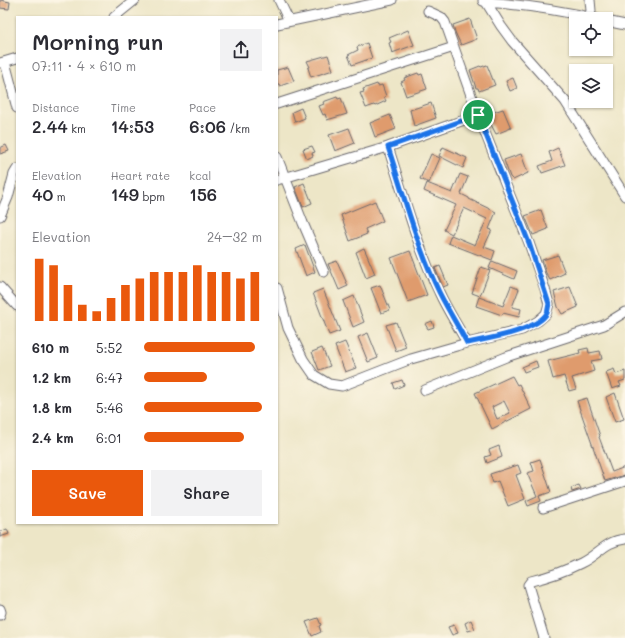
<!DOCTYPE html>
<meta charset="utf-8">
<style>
:root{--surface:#fff;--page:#f2f2f3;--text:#2b2b33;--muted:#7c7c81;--accent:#ea580c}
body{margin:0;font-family:Mali,sans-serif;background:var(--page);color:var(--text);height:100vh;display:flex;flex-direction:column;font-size:15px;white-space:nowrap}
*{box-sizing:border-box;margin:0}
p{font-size:13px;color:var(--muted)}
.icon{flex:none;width:22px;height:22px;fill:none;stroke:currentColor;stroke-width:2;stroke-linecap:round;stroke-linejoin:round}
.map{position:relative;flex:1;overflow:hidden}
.side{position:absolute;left:16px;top:16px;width:262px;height:508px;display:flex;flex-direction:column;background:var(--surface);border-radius:0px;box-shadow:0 1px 3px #0004}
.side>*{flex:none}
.fabs{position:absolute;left:569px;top:12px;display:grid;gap:8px}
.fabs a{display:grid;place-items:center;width:44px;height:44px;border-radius:0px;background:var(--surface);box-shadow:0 1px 3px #0004;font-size:20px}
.pin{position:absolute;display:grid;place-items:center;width:34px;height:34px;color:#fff;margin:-17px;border:2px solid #fff;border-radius:50%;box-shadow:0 1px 4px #0007}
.round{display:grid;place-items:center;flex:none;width:42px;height:42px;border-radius:0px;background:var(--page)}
.headline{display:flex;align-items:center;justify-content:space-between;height:68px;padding:0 16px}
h1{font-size:22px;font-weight:600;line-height:30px}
.metrics{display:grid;grid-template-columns:repeat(3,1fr);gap:6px;height:68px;padding:4px 16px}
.metrics div{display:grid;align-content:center}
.metrics b{font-size:17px;font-weight:600}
.metrics small{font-size:11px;font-weight:400}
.metrics p{font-size:11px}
.chart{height:112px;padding:8px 16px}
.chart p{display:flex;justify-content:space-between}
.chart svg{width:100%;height:72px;margin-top:4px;stroke:var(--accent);stroke-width:6}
.action{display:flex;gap:8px;margin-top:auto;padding:8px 16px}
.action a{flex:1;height:46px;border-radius:0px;background:var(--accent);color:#fff;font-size:16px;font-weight:600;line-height:46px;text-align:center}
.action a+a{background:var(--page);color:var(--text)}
ul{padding:0 16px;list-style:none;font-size:13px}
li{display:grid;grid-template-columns:64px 48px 1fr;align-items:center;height:30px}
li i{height:10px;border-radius:5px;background:var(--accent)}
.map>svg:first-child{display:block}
.building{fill:#df9b6d;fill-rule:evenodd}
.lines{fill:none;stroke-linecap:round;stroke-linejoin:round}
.minor-casing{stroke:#69676c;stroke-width:11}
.minor{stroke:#fff;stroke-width:9}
.route-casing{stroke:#fff;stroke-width:8}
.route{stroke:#1a73e8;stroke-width:5}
</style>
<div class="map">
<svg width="625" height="638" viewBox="0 0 625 638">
<rect width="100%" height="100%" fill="#fcf5e5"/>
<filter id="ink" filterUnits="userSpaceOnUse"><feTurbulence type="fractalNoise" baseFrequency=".025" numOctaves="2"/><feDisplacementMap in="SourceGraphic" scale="8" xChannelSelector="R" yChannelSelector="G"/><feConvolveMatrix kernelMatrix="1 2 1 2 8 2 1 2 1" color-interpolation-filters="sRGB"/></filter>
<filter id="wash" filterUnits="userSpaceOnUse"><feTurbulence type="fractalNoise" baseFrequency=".012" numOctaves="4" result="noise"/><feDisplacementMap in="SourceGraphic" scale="16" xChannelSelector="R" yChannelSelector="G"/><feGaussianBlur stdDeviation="0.9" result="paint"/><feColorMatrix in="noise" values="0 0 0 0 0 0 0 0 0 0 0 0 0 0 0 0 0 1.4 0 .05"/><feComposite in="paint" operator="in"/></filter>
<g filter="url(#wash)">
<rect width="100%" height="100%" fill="#ede6c7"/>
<g id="blocks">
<path class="building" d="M0 0 10 2 9 9 0 8Z
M470 19 477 39 461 45 455 32 453 25Z
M408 30 414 45 392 53 389 43 391 42 389 38Z
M367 43 372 58 352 65 348 55 358 50 357 47Z
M328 55 333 70 311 77 308 68 310 67 307 61Z
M487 65 495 85 479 91 478 88H476L470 70 480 66 481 67Z
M288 67 294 81 280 86 279 84H277V70Z
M418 73 419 75 422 74 427 89 406 96 401 82 405 80 404 78Z
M513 78 517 88 510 91 506 81Z
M377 84 378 86 382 85 386 96 384 97 386 101 375 106 374 105 366 108 360 93 364 92 363 89Z
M337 97 338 99 341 98 347 114 327 120 325 114 323 115 319 106 324 104 323 102Z
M431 103 436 118 414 126 410 110Z
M301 108 305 118 295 122 292 112Z
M503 109 511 128 496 134 488 119H489L487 114Z
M390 115 396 129 375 137 370 123Z
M349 128 355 143 335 151 329 135Z
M6 145 9 151 0 154V148Z
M312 146 315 152 312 153 313 156 307 159 303 149Z
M443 147 467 158 463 168 439 156Z
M558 148 565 165 542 173 539 166 552 161 549 152Z
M431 154 440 158 429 183 420 179Z
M521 154 528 173 513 180 510 177 504 160Z
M460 174 468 177 461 194 469 198V199L496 212 489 229 492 230 484 247 495 251 492 260 448 243 451 235 475 245 487 219 464 208 452 234 444 230 456 205 424 191 427 183 452 193Z
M304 183 312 203 303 207 295 187Z
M375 201 383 221 365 229 367 234 350 241 341 215Z
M541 210 548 229 533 235 525 216Z
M305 245 315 272 306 276 296 249Z
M364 248 375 274 366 278 356 252Z
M410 251 427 295 408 302 391 258Z
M558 255 565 273 550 280 546 273 542 260Z
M337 261 348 286 339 290 328 264Z
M492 261 517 271 514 279 489 268Z
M440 266 448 285 443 287 435 268Z
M481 267 490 270 480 296 472 293Z
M380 285 390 310 381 313 371 288Z
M511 286 519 289 512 307 521 309 519 317 503 313 502 315 476 306 479 297 503 306Z
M570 287 578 307 562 314 558 307 554 292Z
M323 289 340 331 329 335 313 293Z
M354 296 364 322 353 327 343 301Z
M432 321 434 327 428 329 425 324Z
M396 322 406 347 396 351 386 325Z
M368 333 378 358 368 362 358 337Z
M345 342 356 368 345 372 335 346Z
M322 348 330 366 319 370 312 352Z
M588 348 589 353 600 351 602 359 591 361 594 371 572 378 576 389 569 391 564 376 553 379 548 361 580 353 579 350Z
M536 361 538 367 524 372 522 367Z
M614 369 616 374 625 371V380L619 382 621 386 612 389 606 372Z
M512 376 517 385 519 384 531 409 492 429 475 393ZM504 401 510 413 497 419 492 407Z
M402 380 404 385 395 389 393 383Z
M615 393 624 419 615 422 606 397Z
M587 398 600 436 599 437 612 472 625 467V475L605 481 577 401Z
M499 446 502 457 487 463 485 457 491 455 489 450Z
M540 459 551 492 539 496 541 501 528 506 526 501 537 496 527 473 534 471 531 462Z
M518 465 521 473 516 475 525 499 508 506 498 481 493 483 490 474Z
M579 485 581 489 572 492 571 488Z
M7 529 9 534 0 537V532Z
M318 618 321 625 319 626 321 632 312 636 306 622Z
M471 620 475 629 468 631 465 623Z
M454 625 458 633 452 635 448 627Z"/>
</g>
</g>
<g filter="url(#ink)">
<use href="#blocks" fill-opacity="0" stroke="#69676c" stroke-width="1"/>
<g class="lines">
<defs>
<path id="minor" d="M279 0 289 21
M483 1 486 2C524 5 561 10 598 19
M486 2 501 26 512 41 565 101 625 196
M114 17 135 0
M589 17 591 11 590 0
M606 21 625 25
M277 24 392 0
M5 62 17 108
M0 63 17 58
M277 104 454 47
M388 147C404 196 417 246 439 292 447 310 458 326 467 343
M277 157 303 223 324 272
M277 180 388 147 478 115
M0 216 8 197 14 174 17 169
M0 287 17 306
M277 288 288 328 303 359 314 375 329 384 342 386 411 359 467 343 522 330 538 321 546 314 549 304 545 289 529 243 478 115 445 22 441 17 428 11
M425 390 506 357 604 325 625 312
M543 508 625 481
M0 609 1 612 0 615
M544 638 528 585 531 581C548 577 565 571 581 563 598 555 605 541 625 539"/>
</defs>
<use href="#minor" class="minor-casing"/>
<use href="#minor" class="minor"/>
</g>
</g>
<g class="lines" filter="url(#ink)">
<defs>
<path id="route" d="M478 115 529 243 549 304C548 307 548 311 547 313 537 331 486 339 467 343 458 326 448 310 439 292 417 246 404 196 388 147Z"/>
</defs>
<use href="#route" class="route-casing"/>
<use href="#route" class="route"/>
</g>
</svg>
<div class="fabs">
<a><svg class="icon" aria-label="locate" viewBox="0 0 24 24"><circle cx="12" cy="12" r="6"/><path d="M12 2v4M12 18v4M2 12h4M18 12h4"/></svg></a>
<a><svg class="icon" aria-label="layers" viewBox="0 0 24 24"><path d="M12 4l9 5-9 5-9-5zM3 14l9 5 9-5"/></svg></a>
</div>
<div class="pin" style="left:478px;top:115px;background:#1e9e55"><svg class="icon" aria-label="arrive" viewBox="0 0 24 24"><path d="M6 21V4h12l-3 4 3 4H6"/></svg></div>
<section class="side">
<div class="headline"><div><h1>Morning run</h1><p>07:11 · 4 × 610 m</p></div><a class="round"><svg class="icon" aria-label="share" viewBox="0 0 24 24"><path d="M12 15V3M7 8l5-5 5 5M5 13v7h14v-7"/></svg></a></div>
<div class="metrics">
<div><p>Distance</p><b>2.44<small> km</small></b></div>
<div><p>Time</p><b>14:53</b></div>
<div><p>Pace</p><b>6:06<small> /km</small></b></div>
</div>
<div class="metrics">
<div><p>Elevation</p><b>40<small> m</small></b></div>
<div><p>Heart rate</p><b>149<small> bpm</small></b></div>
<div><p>kcal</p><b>156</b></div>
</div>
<div class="chart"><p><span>Elevation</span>24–32 m</p>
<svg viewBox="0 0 160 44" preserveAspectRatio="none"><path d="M5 44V6M15 44V10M25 44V22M35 44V34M45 44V38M55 44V30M65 44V22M75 44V18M85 44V14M95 44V14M105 44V14M115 44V10M125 44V14M135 44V14M145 44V18M155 44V14"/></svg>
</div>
<ul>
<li><b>610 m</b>5:52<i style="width:94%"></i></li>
<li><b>1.2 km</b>6:47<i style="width:53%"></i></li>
<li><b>1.8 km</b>5:46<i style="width:100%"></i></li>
<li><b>2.4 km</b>6:01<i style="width:85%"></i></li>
</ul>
<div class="action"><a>Save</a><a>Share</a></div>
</section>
</div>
